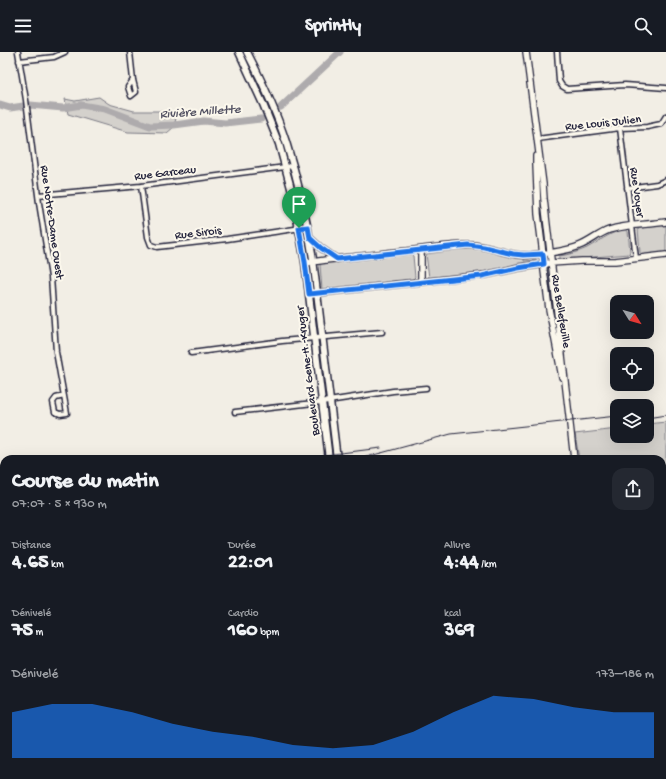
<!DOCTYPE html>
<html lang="fr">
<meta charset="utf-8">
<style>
:root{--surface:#171b24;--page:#242831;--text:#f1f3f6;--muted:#9ea1a6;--accent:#1a73e8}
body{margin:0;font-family:"Gochi Hand",sans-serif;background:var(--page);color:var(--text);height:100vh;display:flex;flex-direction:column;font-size:15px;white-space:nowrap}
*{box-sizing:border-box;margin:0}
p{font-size:13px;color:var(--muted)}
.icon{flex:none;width:22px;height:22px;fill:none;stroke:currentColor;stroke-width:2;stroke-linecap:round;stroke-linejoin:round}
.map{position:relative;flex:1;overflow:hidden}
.panel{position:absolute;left:0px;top:403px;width:666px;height:324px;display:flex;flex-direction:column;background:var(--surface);border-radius:12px 12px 0 0;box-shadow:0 4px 16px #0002}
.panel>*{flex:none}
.needle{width:26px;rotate:127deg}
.fabs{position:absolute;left:610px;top:243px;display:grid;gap:8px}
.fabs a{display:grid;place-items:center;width:44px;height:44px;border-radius:8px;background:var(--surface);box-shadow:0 4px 16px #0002;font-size:20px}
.pin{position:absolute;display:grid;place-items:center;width:34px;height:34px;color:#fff;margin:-41px -17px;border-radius:50% 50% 50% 0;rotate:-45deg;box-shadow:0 0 4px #0007}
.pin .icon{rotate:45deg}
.round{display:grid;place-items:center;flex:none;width:42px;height:42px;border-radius:12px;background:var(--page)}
.head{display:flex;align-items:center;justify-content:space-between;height:68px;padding:0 12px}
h1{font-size:22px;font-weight:700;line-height:30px}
.metrics{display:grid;grid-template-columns:repeat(3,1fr);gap:6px;height:68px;padding:4px 12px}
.metrics div{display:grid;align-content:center}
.metrics b{font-size:20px;font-weight:700}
.metrics small{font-size:11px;font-weight:400}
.metrics p{font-size:11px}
.chart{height:112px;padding:8px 12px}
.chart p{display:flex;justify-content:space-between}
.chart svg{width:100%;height:72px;margin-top:4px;fill:var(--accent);opacity:.7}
header{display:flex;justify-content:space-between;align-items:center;height:52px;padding:0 12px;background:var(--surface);font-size:18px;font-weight:700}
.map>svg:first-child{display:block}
.green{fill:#d4d1cc;stroke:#7b7a84}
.water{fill:#aeabad;stroke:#76747f}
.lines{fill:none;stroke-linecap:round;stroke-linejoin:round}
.river{stroke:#aeabad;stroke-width:7}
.street-casing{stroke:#22223b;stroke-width:7}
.secondary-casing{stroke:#22223b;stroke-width:8}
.primary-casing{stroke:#22223b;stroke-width:9}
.street{stroke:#fbf7ec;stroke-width:4}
.secondary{stroke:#fbf7ec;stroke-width:5.5}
.primary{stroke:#fbf7ec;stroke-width:6}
.rail{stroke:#22223b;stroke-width:1}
.route-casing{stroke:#fff;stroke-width:8}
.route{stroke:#1a73e8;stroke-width:5}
.labels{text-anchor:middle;stroke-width:4;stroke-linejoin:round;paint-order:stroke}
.street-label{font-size:12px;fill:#22223b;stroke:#fbf7ec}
.water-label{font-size:13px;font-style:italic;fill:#535263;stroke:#fbf7ec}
</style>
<header><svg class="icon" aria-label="menu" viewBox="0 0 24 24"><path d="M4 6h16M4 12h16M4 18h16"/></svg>Sprintly<svg class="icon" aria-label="search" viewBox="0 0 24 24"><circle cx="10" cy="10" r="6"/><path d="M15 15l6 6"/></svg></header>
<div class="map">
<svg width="666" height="727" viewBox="0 0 666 727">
<rect width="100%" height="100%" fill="#f2eee5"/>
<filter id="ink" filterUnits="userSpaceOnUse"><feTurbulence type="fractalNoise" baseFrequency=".025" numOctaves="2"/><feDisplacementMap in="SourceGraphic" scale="8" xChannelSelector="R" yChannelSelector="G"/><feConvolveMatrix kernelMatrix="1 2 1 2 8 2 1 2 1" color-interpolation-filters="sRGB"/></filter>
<g filter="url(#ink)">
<path class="green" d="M99 45 109 52 134 59H166L174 63 176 66 174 75 167 81 128 80 68 62 65 47 75 49Z
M666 173V200L641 203 640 200 638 177 640 176Z
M621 178H627L628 180 630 199 629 202 559 208V204C568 203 578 200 587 196 598 190 608 182 621 178Z
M462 197H481L515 206 536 205V206L524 207V209L536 208V209L519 211 487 220 429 226 426 202Z
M410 201 413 204 415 225 413 227 391 229 383 232 324 238 322 237 320 213 321 211Z
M666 370V448H662V407H579L575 382 617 377V384H647V372Z
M4 417V440H0V418Z"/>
<path class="water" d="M4 470V498H3L0 497V471Z
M0 555 2 562 4 581V684L1 690V694L4 699V723H31L34 727H0Z"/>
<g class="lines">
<path class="river" d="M0 53 10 56 30 53 63 56 81 53 105 57 150 74 174 73 204 69 225 71 261 67
M281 55 340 0"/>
<defs>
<path id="street" d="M18 0 26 48 39 151 51 225 56 300 67 361 60 362 55 360 53 350 56 346 64 344
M130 0 133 28 136 40 131 44 128 35 133 28
M557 0 559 29 562 34 567 37 625 33 666 36
M19 9 54 5 65 0
M620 76 636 206
M537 87 620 76 647 75 661 72 666 64
M141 134 148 185 151 193 157 195 227 187 308 175
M627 136 657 132 666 128
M38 143 141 134 293 114
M191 301 282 289 382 280
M235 360 322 350 393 339 426 336"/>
<path id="secondary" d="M526 0 543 132 544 147 574 407
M536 104V112L538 162 542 194 544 219 549 257 562 325
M310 186 321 196 337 207
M421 198V230
M305 211C335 206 366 204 396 200 420 198 445 193 469 193 491 193 508 205 531 203 547 201 565 200 579 194 590 190 598 182 609 178 627 172 647 173 666 170
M309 242 485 223 518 216 551 211 582 209H615L666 203
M612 723V727"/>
<path id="primary" d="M239 0 263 52 279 92 292 140 305 210 329 407
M247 0C262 29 276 59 286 90 298 128 307 168 313 207L337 407
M365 723V727
M373 723V727"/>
</defs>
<use href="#street" class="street-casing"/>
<use href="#secondary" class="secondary-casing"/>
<use href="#primary" class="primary-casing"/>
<use href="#street" class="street"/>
<use href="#secondary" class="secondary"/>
<use href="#primary" class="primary"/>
<path class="rail" d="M647 366 666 363
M317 404 381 396
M359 407 451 382 617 364"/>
</g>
</g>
<g class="lines" filter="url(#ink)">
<defs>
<path id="route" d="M308 175 310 186 321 196 337 207 468 193 484 195 513 202 524 203 543 202 544 212 518 216 482 224 309 242 305 210 299 176Z"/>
</defs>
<use href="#route" class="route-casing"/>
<use href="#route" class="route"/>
</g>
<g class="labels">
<g class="street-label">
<text transform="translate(603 70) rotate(-6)" y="4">Rue Louis Julien</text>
<text transform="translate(165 120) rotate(-7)" y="4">Rue Garceau</text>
<text transform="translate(638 140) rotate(82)" y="4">Rue Voyer</text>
<text transform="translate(53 170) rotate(82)" y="4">Rue Notre-Dame Ouest</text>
<text transform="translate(198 180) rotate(-7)" y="4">Rue Sirois</text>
<text transform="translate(562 259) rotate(81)" y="4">Rue Bellefeuille</text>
<text transform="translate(307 319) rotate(-97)" y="4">Boulevard Gene-H.-Kruger</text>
</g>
<g class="water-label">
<text transform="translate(200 58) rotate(-4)" y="5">Rivière Millette</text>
</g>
</g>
</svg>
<div class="fabs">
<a><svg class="needle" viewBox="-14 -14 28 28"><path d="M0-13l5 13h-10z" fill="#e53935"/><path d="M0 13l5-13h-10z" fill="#9ea1a6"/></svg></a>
<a><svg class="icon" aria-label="locate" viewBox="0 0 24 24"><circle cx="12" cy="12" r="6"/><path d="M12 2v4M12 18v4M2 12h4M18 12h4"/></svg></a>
<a><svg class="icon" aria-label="layers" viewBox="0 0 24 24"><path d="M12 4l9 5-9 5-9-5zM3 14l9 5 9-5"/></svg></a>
</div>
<div class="pin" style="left:299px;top:176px;background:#1e9e55"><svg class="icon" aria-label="arrive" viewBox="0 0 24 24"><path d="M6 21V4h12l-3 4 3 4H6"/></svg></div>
<section class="panel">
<div class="head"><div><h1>Course du matin</h1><p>07:07 · 5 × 930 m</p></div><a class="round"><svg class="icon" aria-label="share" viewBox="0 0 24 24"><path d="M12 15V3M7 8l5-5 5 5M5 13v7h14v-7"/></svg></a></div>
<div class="metrics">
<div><p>Distance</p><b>4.65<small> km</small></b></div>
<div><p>Durée</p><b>22:01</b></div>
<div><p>Allure</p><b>4:44<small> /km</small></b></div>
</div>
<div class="metrics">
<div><p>Dénivelé</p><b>75<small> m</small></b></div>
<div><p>Cardio</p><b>160<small> bpm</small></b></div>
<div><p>kcal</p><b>369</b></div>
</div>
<div class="chart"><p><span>Dénivelé</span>173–186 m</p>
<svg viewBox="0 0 160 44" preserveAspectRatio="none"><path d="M0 44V16L10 11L20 11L30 16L40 23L50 28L60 31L70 36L80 38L90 36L100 28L110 16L120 6L130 8L140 13L150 16L160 16V44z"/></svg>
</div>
</section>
</div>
